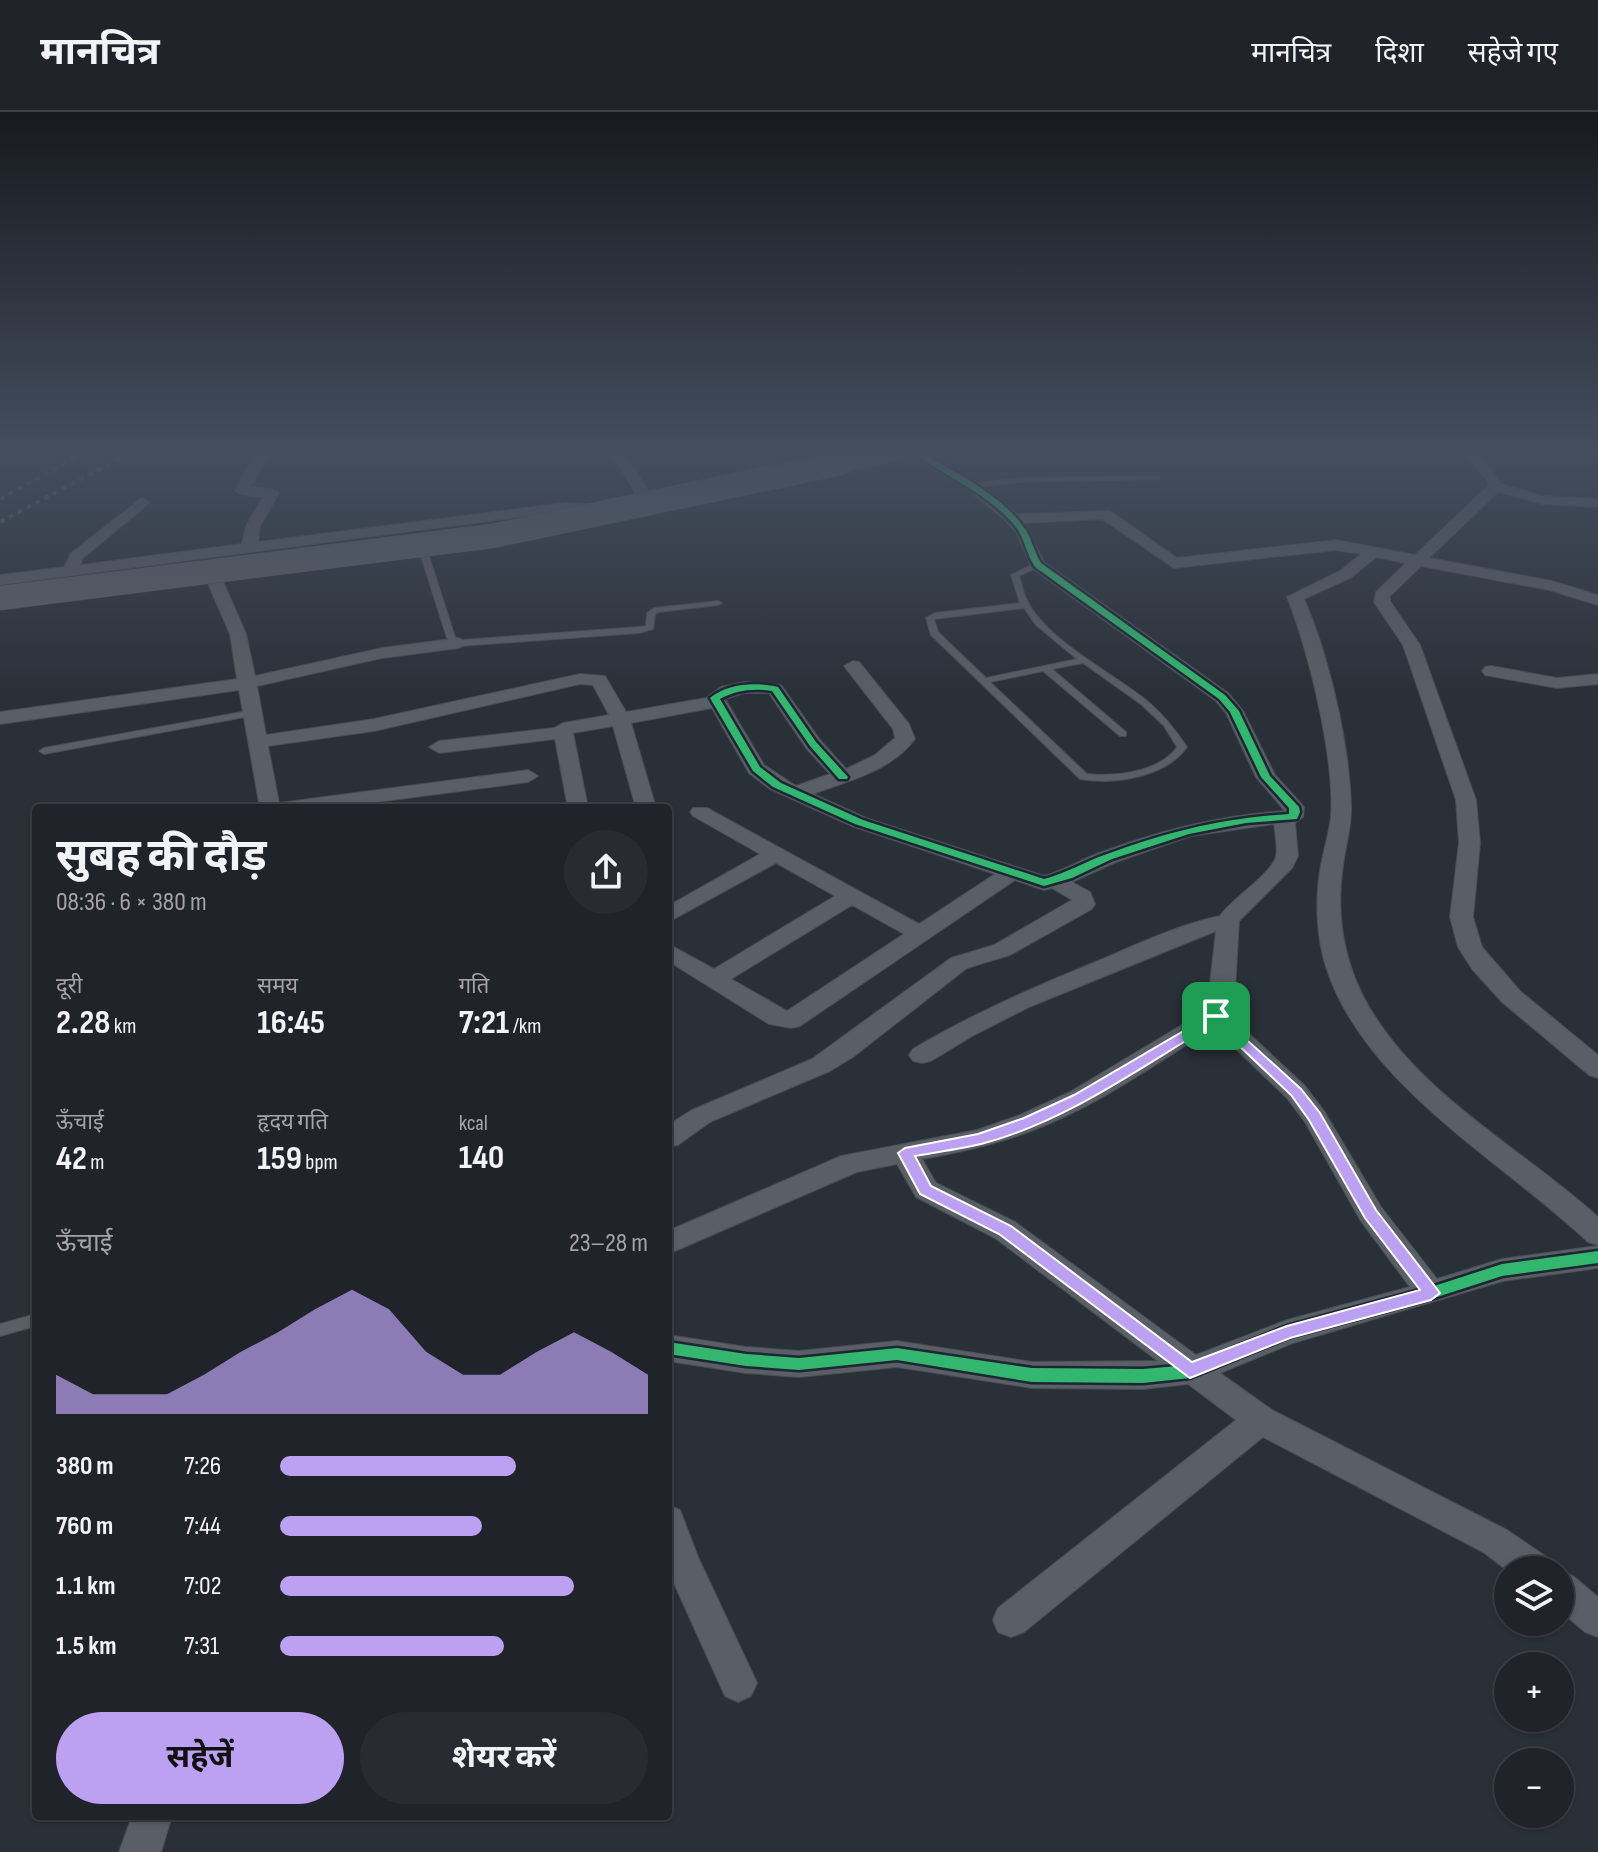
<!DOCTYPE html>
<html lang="hi">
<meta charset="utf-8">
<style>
:root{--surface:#20242a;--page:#282c32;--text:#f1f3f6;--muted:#a2a4a8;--line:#3d4147;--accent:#bca0f2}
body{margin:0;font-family:"Sofia Sans Condensed","Noto Sans Devanagari",sans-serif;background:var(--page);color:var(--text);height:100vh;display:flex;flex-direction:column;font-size:30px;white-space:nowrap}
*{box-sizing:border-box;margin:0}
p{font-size:26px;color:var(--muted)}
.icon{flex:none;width:44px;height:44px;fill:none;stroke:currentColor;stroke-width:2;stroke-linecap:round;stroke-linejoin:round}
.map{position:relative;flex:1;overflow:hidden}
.side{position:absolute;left:32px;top:692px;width:640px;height:1016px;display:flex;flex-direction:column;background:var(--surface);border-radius:8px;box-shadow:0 2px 6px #0004,0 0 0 2px var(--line)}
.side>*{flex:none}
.buttons{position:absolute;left:1494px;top:1444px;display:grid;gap:16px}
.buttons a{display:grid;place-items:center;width:80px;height:80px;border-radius:50%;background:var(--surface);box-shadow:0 2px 6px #0004,0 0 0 2px var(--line);font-size:40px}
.pin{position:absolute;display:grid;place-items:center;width:68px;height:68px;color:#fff;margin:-34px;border-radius:16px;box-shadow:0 4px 12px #0006}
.round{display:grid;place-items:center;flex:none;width:84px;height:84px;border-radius:42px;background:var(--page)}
.summary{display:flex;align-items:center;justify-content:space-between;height:136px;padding:0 24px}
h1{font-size:44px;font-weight:700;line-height:60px}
.metrics{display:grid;grid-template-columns:repeat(3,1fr);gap:12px;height:136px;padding:8px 24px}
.metrics div{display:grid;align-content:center}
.metrics b{font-size:34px;font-weight:700}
.metrics small{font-size:22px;font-weight:400}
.metrics p{font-size:22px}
.chart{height:224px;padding:16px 24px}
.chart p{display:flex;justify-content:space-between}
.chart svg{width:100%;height:144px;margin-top:8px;fill:var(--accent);opacity:.7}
.cta{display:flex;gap:16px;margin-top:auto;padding:16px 24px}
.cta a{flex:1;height:92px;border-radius:48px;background:var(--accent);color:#111;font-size:32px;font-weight:700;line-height:92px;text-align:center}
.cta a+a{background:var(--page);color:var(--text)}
ul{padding:0 24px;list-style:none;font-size:26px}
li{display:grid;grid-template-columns:128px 96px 1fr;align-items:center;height:60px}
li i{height:20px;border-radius:10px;background:var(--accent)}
header{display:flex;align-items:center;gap:48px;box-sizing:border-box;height:112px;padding:0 40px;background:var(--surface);border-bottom:2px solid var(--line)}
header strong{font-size:38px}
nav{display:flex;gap:44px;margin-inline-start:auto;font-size:28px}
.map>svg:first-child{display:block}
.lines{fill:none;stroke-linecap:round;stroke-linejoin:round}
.service-casing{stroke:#484c53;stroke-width:2}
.minor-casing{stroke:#484c53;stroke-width:2}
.primary-casing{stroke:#484c55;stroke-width:2}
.service{fill:#5a5e66;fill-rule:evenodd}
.minor{fill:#5a5e66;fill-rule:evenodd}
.primary{fill:#5c6168;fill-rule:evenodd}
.rail{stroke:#595d64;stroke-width:4;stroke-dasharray:5 5;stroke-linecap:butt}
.primary-bridge-casing{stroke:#484c55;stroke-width:25;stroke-linecap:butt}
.primary-bridge{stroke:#5c6168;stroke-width:24}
.cycleway-casing{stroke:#1d2633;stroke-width:5}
.cycleway{fill:#33b770;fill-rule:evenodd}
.route{fill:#bca0f2;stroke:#fff;stroke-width:2;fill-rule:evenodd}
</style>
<header>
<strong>मानचित्र</strong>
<nav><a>मानचित्र</a><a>दिशा</a><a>सहेजे गए</a></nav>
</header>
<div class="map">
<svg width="1598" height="1740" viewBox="0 0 1598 1740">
<rect width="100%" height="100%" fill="#2a3038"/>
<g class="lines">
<defs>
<path id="service" d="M1158 364 1160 365V367L1020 370 970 376 967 374 970 372 1020 366Z
M421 439 428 441 455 525 461 528 639 515 646 514 647 501 654 496 718 489 722 491 718 493 659 500 655 502 653 517 639 521 459 534 447 526 420 441Z
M1035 451 1042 453 1019 464C1022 472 1023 481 1027 488 1046 528 1111 560 1146 588 1163 602 1175 617 1187 635 1166 665 1115 673 1080 667L931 523 926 506 935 501 1020 491 1011 463ZM1024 496 1036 513 1077 547 986 566 938 520 934 507ZM1083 551 1142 593 1164 614 1177 635C1160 660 1115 665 1087 662L990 570 1043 559 1120 624H1126V620L1052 557Z
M253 598 256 599V603L44 642 39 639 44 636Z
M36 1202V1214L0 1224V1212Z"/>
<path id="minor" d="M255 341H269L251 375 272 377 279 381 260 414 258 430 565 391 605 393 612 397 605 401 565 399 0 473V463L64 455 71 441 142 386 149 390 147 393 83 446 80 453 242 432 246 414 263 385 242 383 235 379Z
M611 341H625L652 385 650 388H640Z
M895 341H927L990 380 1017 402 1110 399 1177 446 1336 428 1415 443 1488 374 1486 367 1466 341H1480L1501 372 1543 384 1598 387V395L1543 392 1498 380 1429 446 1552 469 1598 483V493L1549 478 1421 454 1390 484V489L1420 533 1476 688 1480 731 1473 805 1482 835 1520 879 1598 943V966L1589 963 1502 890 1472 857 1458 835 1450 805 1459 731 1456 688 1403 533 1374 490 1376 480 1406 451 1376 445 1352 465 1304 487C1329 544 1349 630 1351 693 1352 713 1346 732 1343 753 1335 806 1345 858 1374 903 1428 988 1525 1039 1598 1105V1133L1588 1130C1502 1049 1364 973 1326 855 1316 823 1315 786 1321 753 1324 737 1329 721 1331 705 1335 647 1309 539 1287 485L1340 459 1361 442 1336 438 1174 456 1102 407 1024 411 1044 450 1228 581 1243 599 1275 663 1304 695 1303 705 1295 711 1298 744 1292 756 1239 809 1234 895 1229 903 1305 974 1324 999 1381 1095 1437 1167 1502 1147 1598 1134V1156L1503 1169 1293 1231 1220 1261 1272 1298 1507 1418 1548 1446 1553 1458 1508 1459 1483 1440 1263 1325 1024 1520 1011 1525 998 1520 993 1508 998 1496 1236 1308 1188 1272 1143 1277 1032 1276 897 1255 799 1265 746 1261 668 1249V1223L746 1235 799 1239 897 1229 1032 1250 1158 1249 995 1126 916 1085 897 1052 857 1060 668 1142V1119L841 1044 977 1018 1020 1003 1070 980 1207 898 1216 819 1029 895 974 923 931 949 922 951 913 949 909 943 913 937C972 902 1034 875 1098 849 1138 832 1177 813 1220 804 1231 787 1273 761 1276 744 1278 735 1275 722 1274 712L1191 724 1116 750 1072 770 1090 780 1095 792 1092 797 1010 843 967 856 853 945 830 959 710 1010 678 1033 668 1035V1013L692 998 812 947 951 846 994 833 1072 788 1052 776 1044 778 1015 768 800 914 791 916 769 912 668 849V832L714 857 835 784 776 751 668 810V794L760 742 693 704 690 700 693 696H707L919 812 995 762 852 714 770 677 749 661 712 596 631 611 656 696H636L613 614 573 621 588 696H568L555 627 439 641 429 635 439 629 554 616 563 611 609 603 593 573 580 572 374 619 268 634 279 691 528 658 538 664 528 670 331 696H260L239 578 0 612V600L237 567 230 522 206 467 214 462 222 467 246 522 255 564 382 536 459 526 468 531 459 536 382 546 257 574 266 623 374 607 580 562 605 564 626 600 706 586 721 575 744 570 781 573 820 628 846 657 875 643 895 626 893 617 844 554 853 549 859 550 909 612 915 627C890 660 849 668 813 682L866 706 1044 764C1065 758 1082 747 1102 740 1161 718 1222 703 1285 699L1256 665 1226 601 1216 589 1032 456 1016 420 1004 407 967 377 914 345 822 365 815 361ZM744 581H769L806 636 830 662 796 674 764 653 725 587ZM852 793 904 822 787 899 731 867ZM1214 916 1287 986 1305 1010 1361 1109 1410 1175 1287 1208 1196 1243 1015 1110 936 1071 922 1047C962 1040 999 1032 1036 1017 1099 993 1156 951 1214 916Z
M1491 554 1557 566 1598 562V572L1557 576 1485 563 1482 559 1485 555Z
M668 1393 680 1398 698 1445 757 1571 751 1584 738 1590 725 1584 668 1458Z
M1560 1459 1573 1464 1598 1485V1525L1585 1520 1560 1499Z
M132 1704H172L161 1740H119Z"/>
<path id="primary" d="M857 341H897L893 345 841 357 830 351 833 346Z"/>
</defs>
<use href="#service" class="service-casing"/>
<use href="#minor" class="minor-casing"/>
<use href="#primary" class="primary-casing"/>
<use href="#service" class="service"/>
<use href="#minor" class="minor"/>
<use href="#primary" class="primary"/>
<path class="rail" d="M0 387 84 341
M0 410 130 341"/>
<defs>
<path id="primary-bridge" d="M0 486 492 424 841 351"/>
</defs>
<use href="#primary-bridge" class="primary-bridge-casing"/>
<use href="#primary-bridge" class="primary-bridge"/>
<defs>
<path id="cycleway" d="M914 341H922C957 362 1001 382 1025 417 1032 427 1034 440 1041 451L1225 583 1239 599 1270 664 1299 695 1300 700 1297 707 1246 711 1189 722 1112 747 1072 766 1044 774 855 712 773 675 753 659 710 586C728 571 756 570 778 575L816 630 848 665 847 667H839L810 634 772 579C754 576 736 578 720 587L760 655 781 671 863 708 1044 767C1067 761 1086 749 1107 742 1170 719 1223 706 1289 702V696L1261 665 1230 600 1219 587 1035 455C1026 442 1025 427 1016 415 988 381 947 366 914 341Z
M1598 1139V1151L1502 1164 1431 1187 1290 1225 1190 1266 1143 1271 1032 1270 897 1248 799 1258 746 1254 668 1242V1230L746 1242 799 1246 897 1236 1032 1256 1143 1257 1189 1253 1287 1214 1431 1175 1502 1152Z"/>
</defs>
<use href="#cycleway" class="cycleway-casing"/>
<use href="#cycleway" class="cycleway"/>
</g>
<linearGradient id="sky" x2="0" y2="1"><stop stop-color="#171a1f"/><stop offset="0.58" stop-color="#444e5e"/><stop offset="1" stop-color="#444e5e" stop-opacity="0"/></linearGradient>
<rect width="1598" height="585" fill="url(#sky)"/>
<path class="route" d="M1216 900 1301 977 1320 1001 1376 1098 1440 1181 1431 1188 1290 1226 1190 1266 999 1122 920 1082 898 1041 905 1036 978 1022 1024 1006 1074 983ZM1215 911 1291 983 1309 1008 1365 1106 1420 1178 1287 1214 1192 1250 1011 1114 931 1074 915 1044C937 1040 960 1037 981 1032 1066 1010 1141 955 1215 911Z"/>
</svg>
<div class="buttons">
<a><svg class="icon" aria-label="layers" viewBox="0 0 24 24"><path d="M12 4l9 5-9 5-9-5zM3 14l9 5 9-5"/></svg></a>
<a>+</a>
<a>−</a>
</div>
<div class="pin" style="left:1216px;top:904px;background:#1e9e55"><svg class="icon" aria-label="arrive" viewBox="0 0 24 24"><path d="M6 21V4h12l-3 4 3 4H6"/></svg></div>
<section class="side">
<div class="summary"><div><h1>सुबह की दौड़</h1><p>08:36 · 6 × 380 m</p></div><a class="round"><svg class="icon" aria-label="share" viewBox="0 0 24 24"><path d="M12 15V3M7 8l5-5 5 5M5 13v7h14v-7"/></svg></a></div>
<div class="metrics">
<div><p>दूरी</p><b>2.28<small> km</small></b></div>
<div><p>समय</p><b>16:45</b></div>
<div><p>गति</p><b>7:21<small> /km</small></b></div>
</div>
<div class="metrics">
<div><p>ऊँचाई</p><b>42<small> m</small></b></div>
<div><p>हृदय गति</p><b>159<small> bpm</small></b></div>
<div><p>kcal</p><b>140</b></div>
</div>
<div class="chart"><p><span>ऊँचाई</span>23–28 m</p>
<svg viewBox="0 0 160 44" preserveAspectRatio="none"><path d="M0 44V32L10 38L20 38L30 38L40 32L50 25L60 19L70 12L80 6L90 12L100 25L110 32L120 32L130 25L140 19L150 25L160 32V44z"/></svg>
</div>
<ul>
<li><b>380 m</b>7:26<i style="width:64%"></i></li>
<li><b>760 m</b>7:44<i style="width:55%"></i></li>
<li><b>1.1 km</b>7:02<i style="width:80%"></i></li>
<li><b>1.5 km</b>7:31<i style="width:61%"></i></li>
</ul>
<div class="cta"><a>सहेजें</a><a>शेयर करें</a></div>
</section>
</div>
